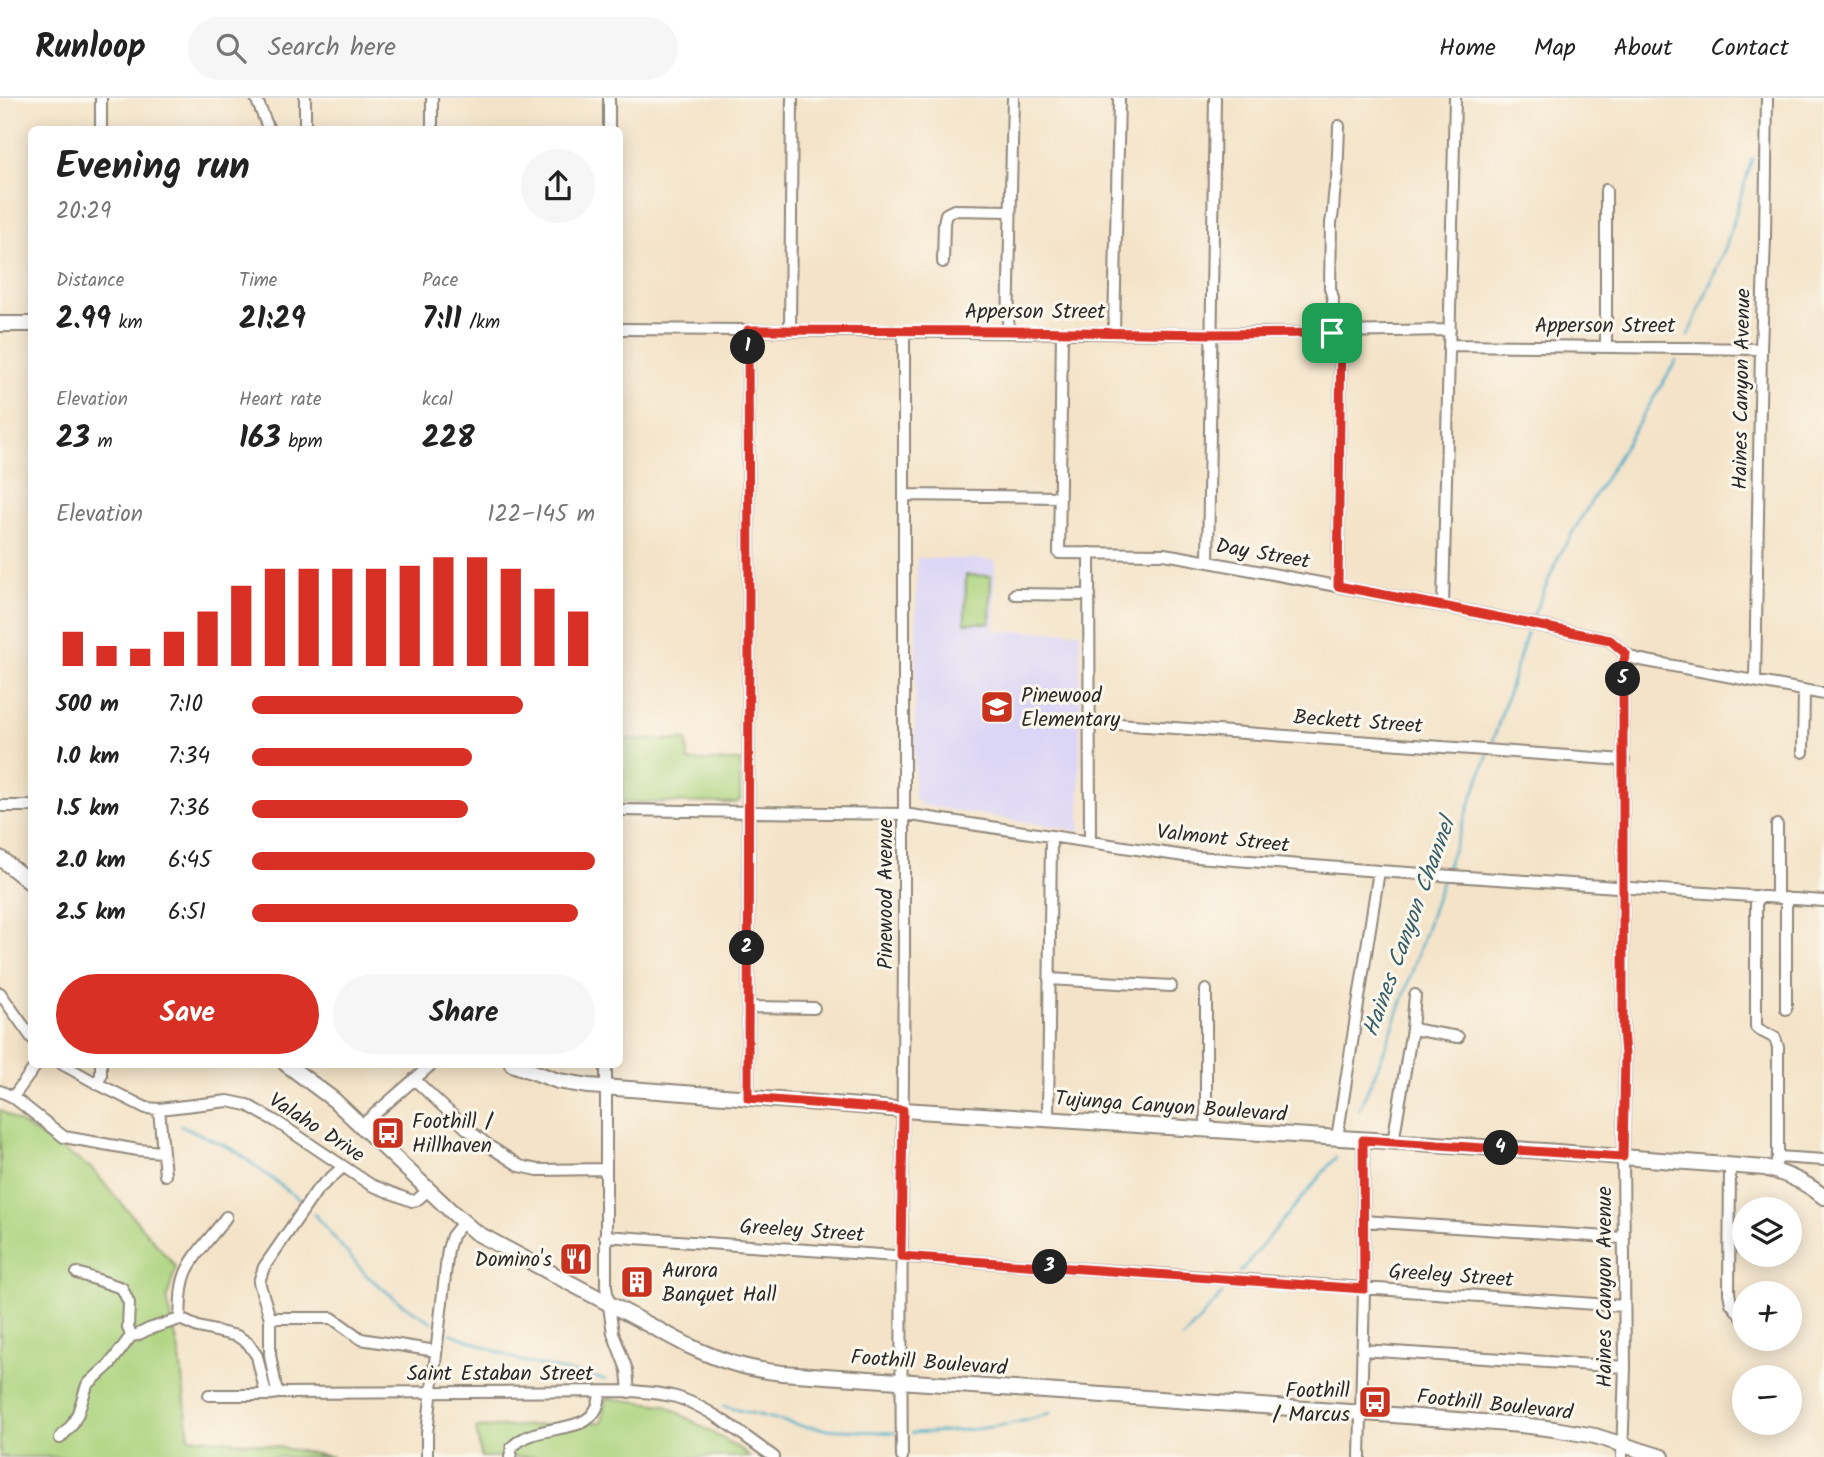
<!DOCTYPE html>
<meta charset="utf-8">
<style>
:root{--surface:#fff;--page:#f6f6f6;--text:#222;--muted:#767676;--line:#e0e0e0;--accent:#d93025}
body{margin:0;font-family:Kalam,sans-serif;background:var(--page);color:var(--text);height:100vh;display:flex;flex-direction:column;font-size:26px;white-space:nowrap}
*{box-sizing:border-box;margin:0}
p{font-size:23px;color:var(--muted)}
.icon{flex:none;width:38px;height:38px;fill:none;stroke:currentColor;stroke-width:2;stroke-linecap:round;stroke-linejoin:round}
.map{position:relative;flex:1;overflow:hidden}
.side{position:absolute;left:28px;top:28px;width:595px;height:942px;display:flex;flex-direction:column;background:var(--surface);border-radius:10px;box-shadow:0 4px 18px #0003}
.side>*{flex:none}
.controls{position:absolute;left:1732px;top:1099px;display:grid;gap:14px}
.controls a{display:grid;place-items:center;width:70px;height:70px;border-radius:50%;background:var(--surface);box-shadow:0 4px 18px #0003;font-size:35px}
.pin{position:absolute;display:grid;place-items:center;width:60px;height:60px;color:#fff;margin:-30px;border-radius:14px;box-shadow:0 4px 10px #0006}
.km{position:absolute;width:35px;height:35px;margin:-18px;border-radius:50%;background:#222;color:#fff;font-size:19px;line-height:35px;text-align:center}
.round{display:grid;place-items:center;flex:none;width:74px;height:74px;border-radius:37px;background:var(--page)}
.headline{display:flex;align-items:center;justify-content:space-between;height:119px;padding:0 28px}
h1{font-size:38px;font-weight:700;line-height:52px}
.figures{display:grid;grid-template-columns:repeat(3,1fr);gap:10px;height:119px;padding:7px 28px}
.figures div{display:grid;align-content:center}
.figures b{font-size:30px;font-weight:700}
.figures small{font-size:19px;font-weight:400}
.figures p{font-size:19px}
.chart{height:196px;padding:14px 28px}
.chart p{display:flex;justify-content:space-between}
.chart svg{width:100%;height:126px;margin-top:7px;stroke:var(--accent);stroke-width:6}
.primary-button{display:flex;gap:14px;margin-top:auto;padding:14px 28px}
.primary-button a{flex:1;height:80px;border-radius:42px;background:var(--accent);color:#fff;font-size:28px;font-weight:700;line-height:80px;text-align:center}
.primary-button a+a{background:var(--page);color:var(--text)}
ul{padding:0 28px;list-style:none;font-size:23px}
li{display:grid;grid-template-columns:112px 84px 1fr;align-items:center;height:52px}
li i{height:18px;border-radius:9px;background:var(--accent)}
header{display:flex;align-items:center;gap:42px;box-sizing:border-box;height:98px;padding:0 35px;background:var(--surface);border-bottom:2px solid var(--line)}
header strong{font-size:33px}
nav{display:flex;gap:38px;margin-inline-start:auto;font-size:24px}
.search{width:490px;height:63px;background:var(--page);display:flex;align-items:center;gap:18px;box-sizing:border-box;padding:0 24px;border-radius:38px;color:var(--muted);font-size:26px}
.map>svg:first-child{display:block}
.built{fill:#dcd6f6}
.green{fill:#acd37d;stroke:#6c7f54;stroke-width:2}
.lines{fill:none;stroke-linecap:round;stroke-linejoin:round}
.stream{stroke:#49adc8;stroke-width:2.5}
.minor-casing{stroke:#90877a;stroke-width:14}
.major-casing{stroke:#90877a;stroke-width:18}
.minor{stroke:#fff;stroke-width:10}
.major{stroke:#fff;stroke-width:14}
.route-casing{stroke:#fff;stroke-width:14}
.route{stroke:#d93025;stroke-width:9}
.labels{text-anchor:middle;stroke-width:6;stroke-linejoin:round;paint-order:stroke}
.street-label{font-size:21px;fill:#2b2b2b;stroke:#fbf7ec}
.poi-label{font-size:21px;fill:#2b2b2b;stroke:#fbf7ec;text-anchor:start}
.water-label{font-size:23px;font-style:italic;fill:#375f6a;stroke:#fbf7ec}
</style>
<header>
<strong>Runloop</strong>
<div class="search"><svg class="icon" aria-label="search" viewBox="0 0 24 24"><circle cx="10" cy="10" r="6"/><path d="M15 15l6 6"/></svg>Search here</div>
<nav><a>Home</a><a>Map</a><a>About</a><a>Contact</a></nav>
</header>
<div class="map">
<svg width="1824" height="1359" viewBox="0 0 1824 1359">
<rect width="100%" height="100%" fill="#fbf7ec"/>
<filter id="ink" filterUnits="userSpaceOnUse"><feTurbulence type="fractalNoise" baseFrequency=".0143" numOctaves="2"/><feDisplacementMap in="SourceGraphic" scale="14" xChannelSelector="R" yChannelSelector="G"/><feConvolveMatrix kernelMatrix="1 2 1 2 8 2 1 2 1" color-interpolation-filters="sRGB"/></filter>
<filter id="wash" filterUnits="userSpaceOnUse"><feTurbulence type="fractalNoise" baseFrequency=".00686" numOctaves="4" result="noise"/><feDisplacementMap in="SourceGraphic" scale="28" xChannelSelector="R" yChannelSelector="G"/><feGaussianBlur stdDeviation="1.57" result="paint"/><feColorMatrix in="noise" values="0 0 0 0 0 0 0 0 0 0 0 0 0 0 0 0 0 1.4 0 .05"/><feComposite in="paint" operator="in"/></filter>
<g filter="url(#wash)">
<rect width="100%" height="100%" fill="#f4e3c8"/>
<path class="built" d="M917 460 995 462V533L1080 534V733L922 707 914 699Z"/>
<path class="green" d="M966 477 991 478 990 525H965Z
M620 641 687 642 688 663H740V702L736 705 621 704 620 701Z
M0 1012 92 1071 176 1169 167 1200 180 1259 189 1339 255 1345 333 1359H0Z
M606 1300 665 1307 740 1351 749 1359H481L476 1330 602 1324Z"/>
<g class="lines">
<path class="stream" d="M1688 238 1726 148 1752 61
M1533 518 1558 460 1574 432 1676 263
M1493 643 1527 535
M1445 775 1488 656
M1358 1013C1394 939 1416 858 1443 781
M180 1027 234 1052 304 1105
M314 1116 366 1177 402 1206 432 1224
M1240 1174 1336 1059
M450 1235 521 1263 606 1282
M1183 1240 1222 1196
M723 1308 802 1328 825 1331 895 1335
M912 1335C959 1333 1005 1331 1050 1315"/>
</g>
</g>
<g filter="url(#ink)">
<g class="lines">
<defs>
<path id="minor" d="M101 0V32
M256 0 269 32
M305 0V32
M432 32V0
M609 32V0
M943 164 944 125 946 116 954 112 1010 113
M620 231 1211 236 1450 232
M790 233 792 0
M1008 233 1013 0
M1062 234 1059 455 1164 456 1182 459 1443 508 1610 542 1626 556 1636 561 1824 596
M1114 234 1119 0
M1332 235 1333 200 1330 190 1331 124C1335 110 1332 95 1337 82L1339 28
M1449 247 1761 251
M1606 249V92
M904 397 1059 399
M1089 455 1090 744
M1208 464 1215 0
M1338 488 1341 235
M1015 496 1090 497
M1443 508 1455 0
M1755 583 1761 251 1765 139 1767 0
M1090 624 1624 662
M1803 654 1804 592
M0 708H32
M620 712 904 716 1184 758 1379 773 1824 803
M1777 727V800
M1756 798V929L1758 931 1775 940 1778 949V1059L1774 1073
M1786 800V911
M1049 881 1171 888
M0 895 32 940
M748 909 814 910
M1412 931 1458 939
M62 966 96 985 146 1010 159 1011 228 1003 247 1007 277 1024 371 1087 412 1103 417 1102 428 1092
M606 966V1188L613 1235 627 1272 629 1294
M414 981 467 1031 492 1050 520 1068 538 1072 606 1071
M96 985 101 978V966
M0 993 13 999 64 1039 138 1052 162 1054
M13 999 37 966
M748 1000 749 496 748 232
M159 1011 165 1077
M1048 1022 1051 738
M362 1027 432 966
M1206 1031V892
M1337 1040 1379 773
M1393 1044 1412 931 1415 897
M1778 1059 1824 1062
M1730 1068 1729 1195 1731 1205 1745 1223
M1363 1123 1623 1140
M605 1138 1624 1208
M77 1175 122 1190 129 1205 128 1229 131 1238 137 1237 149 1231 180 1221 198 1229 237 1238 248 1245 257 1258 266 1297
M270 1220H332L361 1241 436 1253
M180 1221C181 1206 180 1189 186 1175 194 1155 214 1137 226 1119
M1362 1252 1625 1269
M277 1295 270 1257V1220L259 1184 264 1169 317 1092 343 1069
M209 1297H266L277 1295 633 1293C649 1295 667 1295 682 1301 715 1313 745 1339 774 1359
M60 1340 72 1327 78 1315 87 1287 110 1266 131 1238
M427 1359V1335L448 1151 452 1138 463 1124
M510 1359 512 1349C540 1320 599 1343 600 1294
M902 1359C900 1189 903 1020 904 850 905 645 903 439 904 234
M1360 1359 1364 1191 1363 1042
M1622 1359 1625 1269 1623 1059 1625 957 1623 932V565L1626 556"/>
<path id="major" d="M0 226H32
M0 760 32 786
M286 966 334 1002 452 1114 475 1134 555 1177 689 1248C721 1263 746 1271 782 1275L1393 1317 1521 1327 1554 1331 1595 1338 1662 1359
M512 966 558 983 589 988 860 1008 903 1012 1544 1053 1765 1070C1787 1076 1806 1084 1824 1099"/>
</defs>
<use href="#minor" class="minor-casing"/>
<use href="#major" class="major-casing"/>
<use href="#minor" class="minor"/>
<use href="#major" class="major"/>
</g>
</g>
<g class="lines" filter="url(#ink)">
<defs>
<path id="route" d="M748 232 1008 233 1211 236 1341 235 1338 488 1443 508 1610 542 1626 556 1623 565V932L1625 957 1623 1059 1363 1042 1364 1191 901 1158 903 1012 748 1000 749 496Z"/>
</defs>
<use href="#route" class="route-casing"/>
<use href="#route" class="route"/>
</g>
<defs>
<symbol id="school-square" viewBox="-11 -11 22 22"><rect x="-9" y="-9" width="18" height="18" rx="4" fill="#c8321e" stroke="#fbf7ec"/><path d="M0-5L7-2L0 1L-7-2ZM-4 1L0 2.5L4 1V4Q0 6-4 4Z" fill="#fff"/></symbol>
<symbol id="bus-square" viewBox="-11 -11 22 22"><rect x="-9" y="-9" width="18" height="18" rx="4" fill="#c8321e" stroke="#fbf7ec"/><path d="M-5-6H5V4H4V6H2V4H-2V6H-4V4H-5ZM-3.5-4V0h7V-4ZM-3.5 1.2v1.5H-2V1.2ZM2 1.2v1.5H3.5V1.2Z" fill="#fff"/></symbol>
<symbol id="restaurant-square" viewBox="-11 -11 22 22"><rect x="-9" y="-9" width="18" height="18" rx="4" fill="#c8321e" stroke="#fbf7ec"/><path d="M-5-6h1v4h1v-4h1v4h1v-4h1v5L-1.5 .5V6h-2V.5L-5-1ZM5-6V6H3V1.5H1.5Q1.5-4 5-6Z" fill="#fff"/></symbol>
<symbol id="building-square" viewBox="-11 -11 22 22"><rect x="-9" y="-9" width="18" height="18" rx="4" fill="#c8321e" stroke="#fbf7ec"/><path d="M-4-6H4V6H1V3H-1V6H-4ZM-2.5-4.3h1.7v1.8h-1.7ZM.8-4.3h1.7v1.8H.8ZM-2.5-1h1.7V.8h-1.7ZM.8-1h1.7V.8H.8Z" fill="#fff"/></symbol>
</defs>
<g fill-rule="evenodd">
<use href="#school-square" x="978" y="590" width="38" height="38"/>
<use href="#bus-square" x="369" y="1016" width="38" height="38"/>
<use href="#restaurant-square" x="557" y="1142" width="38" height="38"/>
<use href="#building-square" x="618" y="1165" width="38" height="38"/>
<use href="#bus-square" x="1356" y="1285" width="38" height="38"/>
</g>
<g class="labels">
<g class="street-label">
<text x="1035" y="220">Apperson Street</text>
<text x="1605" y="234">Apperson Street</text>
<text transform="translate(1741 291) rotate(-89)" y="7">Haines Canyon Avenue</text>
<text transform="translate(1263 455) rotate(10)" y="7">Day Street</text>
<text transform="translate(1358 623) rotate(4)" y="7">Beckett Street</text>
<text transform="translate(1223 740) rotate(6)" y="7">Valmont Street</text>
<text transform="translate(885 796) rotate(-90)" y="7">Pinewood Avenue</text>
<text transform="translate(1171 1008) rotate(4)" y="7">Tujunga Canyon Boulevard</text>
<text transform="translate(317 1029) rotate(33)" y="7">Valaho Drive</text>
<text transform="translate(802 1132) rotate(4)" y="7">Greeley Street</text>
<text transform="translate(1451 1177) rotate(4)" y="7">Greeley Street</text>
<text transform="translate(1604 1189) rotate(-90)" y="7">Haines Canyon Avenue</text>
<text transform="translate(929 1264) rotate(4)" y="7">Foothill Boulevard</text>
<text x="500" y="1282">Saint Estaban Street</text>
<text transform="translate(1495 1306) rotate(6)" y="7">Foothill Boulevard</text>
</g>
<g class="poi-label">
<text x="1021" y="604">Pinewood<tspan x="1021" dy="24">Elementary</tspan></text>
<text x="412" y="1030">Foothill /<tspan x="412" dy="24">Hillhaven</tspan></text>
<text x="552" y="1168" text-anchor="end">Domino's</text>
<text x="662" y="1179">Aurora<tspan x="662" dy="24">Banquet Hall</tspan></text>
<text x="1350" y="1299" text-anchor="end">Foothill<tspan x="1350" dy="24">/ Marcus</tspan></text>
</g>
<g class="water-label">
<text transform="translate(1408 829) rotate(-70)" y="8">Haines Canyon Channel</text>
</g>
</g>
</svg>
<div class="controls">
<a><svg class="icon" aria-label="layers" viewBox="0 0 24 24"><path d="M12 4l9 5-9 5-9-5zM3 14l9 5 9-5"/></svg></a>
<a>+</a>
<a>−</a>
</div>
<div class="pin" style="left:1332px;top:235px;background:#1e9e55"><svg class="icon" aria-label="arrive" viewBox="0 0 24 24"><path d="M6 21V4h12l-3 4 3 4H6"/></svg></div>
<b class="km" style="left:748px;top:249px">1</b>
<b class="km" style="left:747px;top:850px">2</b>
<b class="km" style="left:1050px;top:1169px">3</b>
<b class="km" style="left:1501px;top:1050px">4</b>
<b class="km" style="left:1623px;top:581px">5</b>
<section class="side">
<div class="headline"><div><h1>Evening run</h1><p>20:29</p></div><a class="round"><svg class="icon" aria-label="share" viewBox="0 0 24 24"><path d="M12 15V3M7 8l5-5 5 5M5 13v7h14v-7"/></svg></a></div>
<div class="figures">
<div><p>Distance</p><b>2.99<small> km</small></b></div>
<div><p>Time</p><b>21:29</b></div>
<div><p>Pace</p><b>7:11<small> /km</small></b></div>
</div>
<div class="figures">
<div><p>Elevation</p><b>23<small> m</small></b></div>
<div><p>Heart rate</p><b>163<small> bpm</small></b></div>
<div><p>kcal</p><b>228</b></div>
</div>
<div class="chart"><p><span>Elevation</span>122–145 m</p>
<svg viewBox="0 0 160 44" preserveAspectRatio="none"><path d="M5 44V32M15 44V37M25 44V38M35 44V32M45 44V25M55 44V16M65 44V10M75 44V10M85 44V10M95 44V10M105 44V9M115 44V6M125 44V6M135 44V10M145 44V17M155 44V25"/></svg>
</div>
<ul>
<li><b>500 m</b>7:10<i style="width:79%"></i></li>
<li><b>1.0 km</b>7:34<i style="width:64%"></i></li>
<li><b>1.5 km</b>7:36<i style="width:63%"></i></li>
<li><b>2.0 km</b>6:45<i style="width:100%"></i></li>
<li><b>2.5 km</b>6:51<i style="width:95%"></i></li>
</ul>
<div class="primary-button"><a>Save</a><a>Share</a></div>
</section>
</div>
